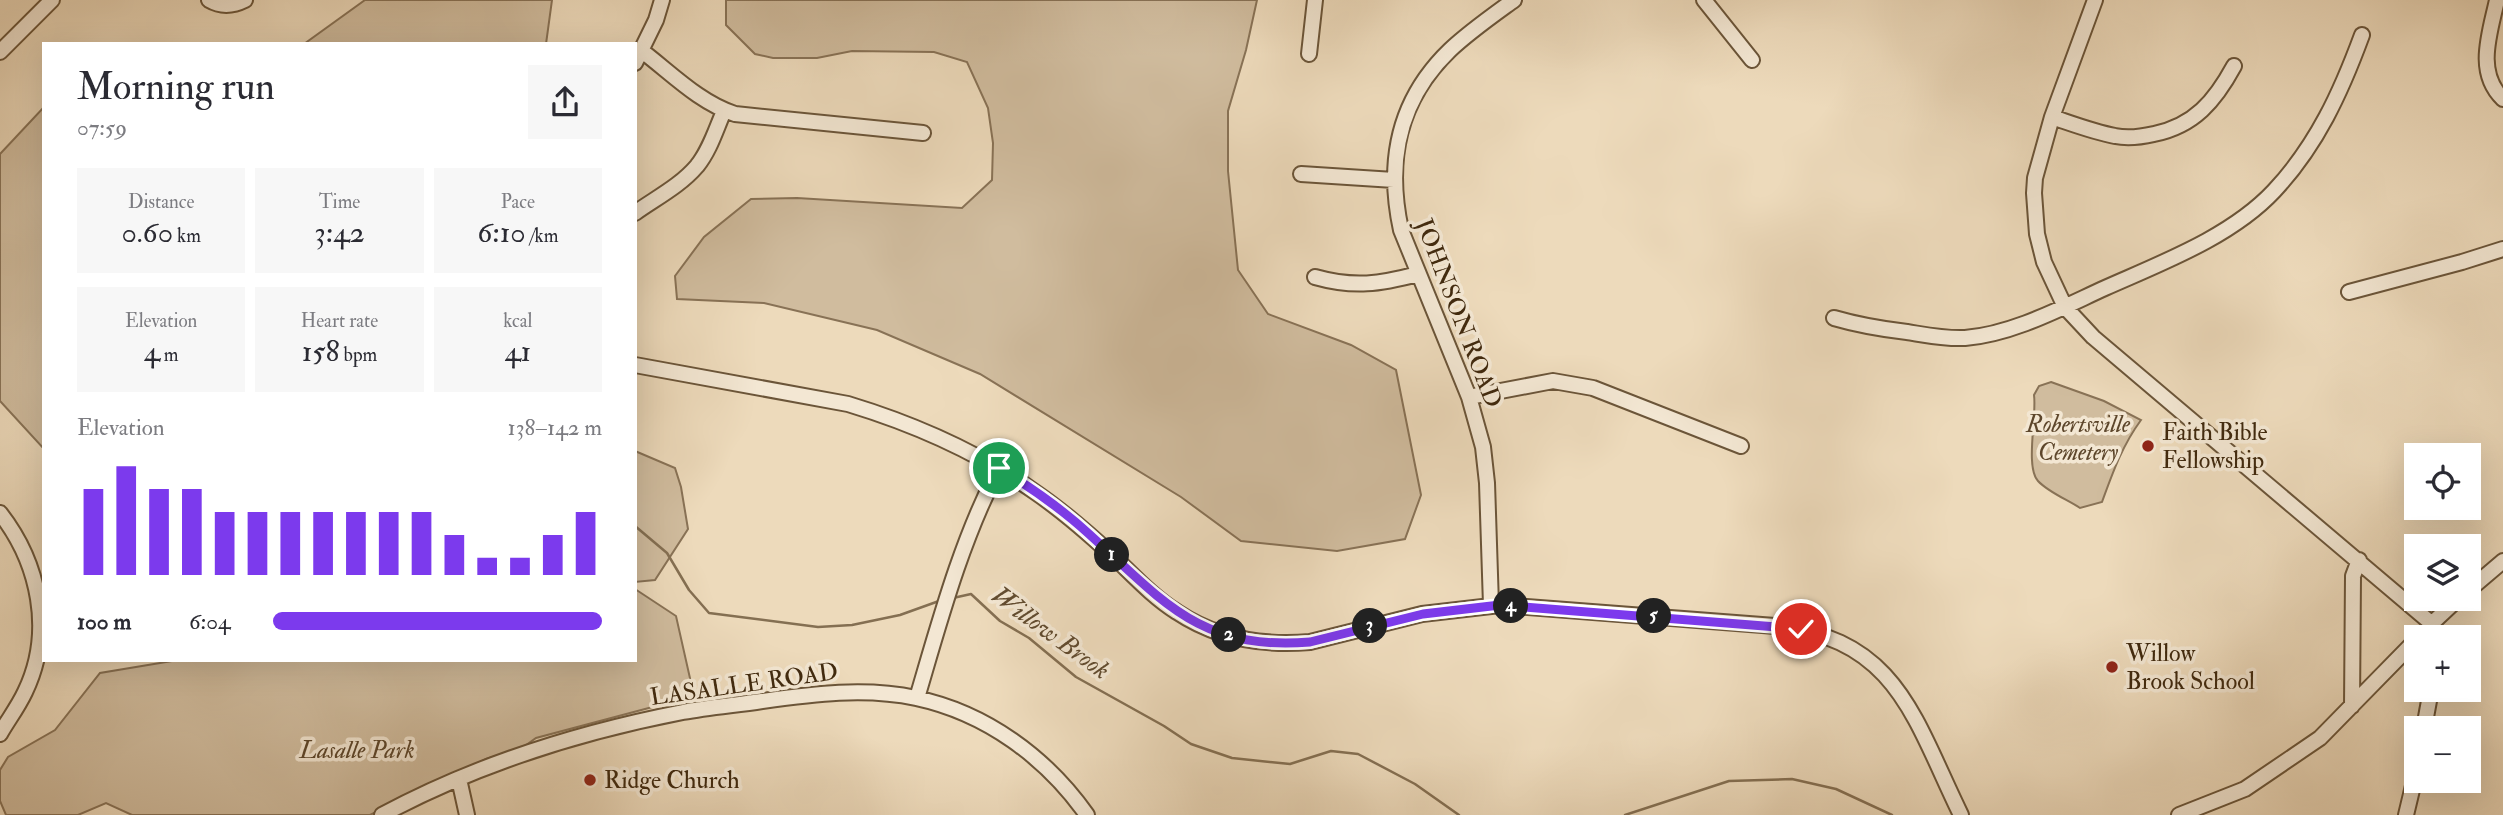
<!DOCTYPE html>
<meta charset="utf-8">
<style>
:root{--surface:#fff;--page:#f7f7f7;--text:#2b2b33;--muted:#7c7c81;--accent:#7c3aed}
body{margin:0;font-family:"IM FELL Double Pica",serif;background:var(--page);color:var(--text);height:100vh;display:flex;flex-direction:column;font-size:26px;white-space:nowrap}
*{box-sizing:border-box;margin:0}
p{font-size:23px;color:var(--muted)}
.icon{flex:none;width:38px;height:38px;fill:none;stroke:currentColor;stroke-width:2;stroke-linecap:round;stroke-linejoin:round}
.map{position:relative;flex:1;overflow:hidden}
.drawer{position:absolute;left:42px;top:42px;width:595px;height:620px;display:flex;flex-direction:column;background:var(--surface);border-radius:0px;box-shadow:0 7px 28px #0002}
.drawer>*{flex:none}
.fabs{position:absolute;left:2404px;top:443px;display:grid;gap:14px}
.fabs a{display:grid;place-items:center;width:77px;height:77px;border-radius:0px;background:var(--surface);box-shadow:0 7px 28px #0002;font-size:35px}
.pin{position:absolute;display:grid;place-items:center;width:60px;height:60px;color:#fff;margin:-30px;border:4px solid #fff;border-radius:50%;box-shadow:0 2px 7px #0007}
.km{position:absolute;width:35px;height:35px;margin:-18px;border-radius:50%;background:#222;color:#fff;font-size:19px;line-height:35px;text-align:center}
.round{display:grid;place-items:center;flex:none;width:74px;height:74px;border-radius:0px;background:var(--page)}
.summary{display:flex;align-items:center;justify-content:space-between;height:119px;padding:0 35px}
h1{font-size:38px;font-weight:600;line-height:52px}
.figures{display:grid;grid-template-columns:repeat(3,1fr);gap:10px;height:119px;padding:7px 35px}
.figures div{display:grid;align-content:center;border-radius:0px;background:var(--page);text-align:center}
.figures b{font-size:30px;font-weight:600}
.figures small{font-size:19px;font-weight:400}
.figures p{font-size:19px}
.chart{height:196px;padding:14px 35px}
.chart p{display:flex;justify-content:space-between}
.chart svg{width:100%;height:126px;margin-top:7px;stroke:var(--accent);stroke-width:6}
ul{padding:0 35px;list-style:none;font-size:23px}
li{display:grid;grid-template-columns:112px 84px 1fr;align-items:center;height:52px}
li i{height:18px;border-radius:9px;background:var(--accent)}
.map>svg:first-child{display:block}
.green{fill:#d0bc9e;stroke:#887256;stroke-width:2}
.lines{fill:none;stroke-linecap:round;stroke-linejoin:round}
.stream{stroke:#846f52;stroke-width:2.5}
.minor-casing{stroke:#6b5539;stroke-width:18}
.minor{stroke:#f3e7d3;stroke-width:14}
.route-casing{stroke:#fff;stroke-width:14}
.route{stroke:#7c3aed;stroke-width:9}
.poi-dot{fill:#8f2418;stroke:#f3e7d3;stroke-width:2.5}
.labels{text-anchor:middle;stroke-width:7;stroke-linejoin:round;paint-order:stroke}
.street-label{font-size:24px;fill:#40290e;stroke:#f3e7d3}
.park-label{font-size:24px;font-style:italic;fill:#5d462b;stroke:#f3e7d3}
.poi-label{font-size:24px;fill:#40290e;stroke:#f3e7d3;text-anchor:start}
.water-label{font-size:26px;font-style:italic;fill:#624c30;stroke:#f3e7d3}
</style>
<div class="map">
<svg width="2503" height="815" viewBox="0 0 2503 815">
<rect width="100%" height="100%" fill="#eddabb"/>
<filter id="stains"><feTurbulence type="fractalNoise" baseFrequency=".00286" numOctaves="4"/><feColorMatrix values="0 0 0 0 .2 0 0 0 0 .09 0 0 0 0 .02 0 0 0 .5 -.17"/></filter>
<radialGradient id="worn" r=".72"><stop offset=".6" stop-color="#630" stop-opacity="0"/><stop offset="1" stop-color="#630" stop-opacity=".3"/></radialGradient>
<path class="green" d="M365 0H552L546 44H304Z
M726 0H1257L1246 50 1228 111V171L1238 270 1268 314 1351 345 1396 370 1421 495 1405 539 1337 551 1241 541 1181 497 980 374 877 330 764 303 677 299 675 276 704 237 751 199 797 198 962 208 992 180 993 143 988 108 967 62 934 52 852 51 817 58H773L755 54 726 25Z
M44 107V449L0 401V154Z
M2051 382 2104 401 2141 420C2122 446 2113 472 2102 502L2080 508C2068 500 2048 492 2038 481 2025 467 2037 416 2034 395L2039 386Z
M635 451 675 468 681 487 688 529 655 580 635 582Z
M635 589 676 616 694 696 536 738 522 748 486 759 370 815H132L106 803 78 815H6L0 801V770L8 757 55 730 100 673 178 660H635Z"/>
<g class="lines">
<path class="stream" d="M635 526 667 553 689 590 709 613 818 627 852 625 900 615 939 601
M953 598 971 594 1000 621 1029 638 1076 677 1164 726 1191 744 1232 758 1290 764 1331 751 1358 754 1415 784 1459 815
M1625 815 1729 781 1792 779 1836 789 1892 815"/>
<defs>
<path id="minor" d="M209 0C221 7 233 6 245 0
M1704 0 1752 60
M2095 0 2052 117 2035 178 2034 193 2037 234 2044 262 2065 307 2093 337 2431 623 2436 637
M2497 0C2490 33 2475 72 2503 99
M642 51C671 73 700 103 735 114L923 133
M0 52 52 0
M1309 54 1315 0
M635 63 656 20 662 0
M2052 117C2073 124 2094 132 2115 136 2129 139 2141 137 2154 134 2194 126 2215 101 2234 66
M1301 174 1394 180
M635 213C656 198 680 186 697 166 710 150 716 129 724 111
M1315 277C1354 288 1380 284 1418 274
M2349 292 2462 262 2503 249
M1834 318C1858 325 1881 329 1907 332 1926 335 1945 339 1965 338 2013 334 2061 308 2105 288 2161 263 2231 237 2274 191 2317 145 2341 92 2362 35
M635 365 848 404C914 424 978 452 1035 492 1063 511 1088 533 1113 556 1133 575 1153 597 1177 612 1216 638 1263 646 1310 642L1422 614 1500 605 1775 626C1897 638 1914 719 1961 815
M1469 397 1553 381 1593 388 1741 446
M0 513C39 563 54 632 25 692 18 707 8 720 0 734
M2469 590 2503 561
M1491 605 1487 483 1483 447 1469 397 1401 230C1386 161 1398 100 1450 50 1469 32 1492 16 1514 0
M2427 628 2459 598
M917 698C940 620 961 541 999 468
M2352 706 2353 576 2359 560
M2424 728 2431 690
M459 779 467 815
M382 815C475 765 580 732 683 712 709 707 736 705 762 701 813 694 865 687 916 698 986 713 1046 757 1087 815
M2179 815 2245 789 2320 738 2417 639
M2406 815 2417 769"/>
</defs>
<use href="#minor" class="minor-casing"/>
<use href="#minor" class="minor"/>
</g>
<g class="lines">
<defs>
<path id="route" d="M999 468C1030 487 1062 509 1089 534 1163 601 1200 651 1310 642L1423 614 1500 605 1801 629"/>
</defs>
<use href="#route" class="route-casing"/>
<use href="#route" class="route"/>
</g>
<g class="poi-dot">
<circle cx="2148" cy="446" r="7"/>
<circle cx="2112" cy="667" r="7"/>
<circle cx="590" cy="780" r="7"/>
</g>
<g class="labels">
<g class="street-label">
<text transform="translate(1459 313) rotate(69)" y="8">JOHNSON ROAD</text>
<text transform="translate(744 684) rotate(-8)" y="8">LASALLE ROAD</text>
</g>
<g class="park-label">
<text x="2078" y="432">Robertsville<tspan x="2078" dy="28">Cemetery</tspan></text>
<text x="357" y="758">Lasalle Park</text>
</g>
<g class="poi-label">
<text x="2162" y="440">Faith Bible<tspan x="2162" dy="28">Fellowship</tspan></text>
<text x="2126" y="661">Willow<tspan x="2126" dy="28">Brook School</tspan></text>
<text x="604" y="788">Ridge Church</text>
</g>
<g class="water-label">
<text transform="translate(1051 632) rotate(36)" y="9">Willow Brook</text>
</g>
</g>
<rect width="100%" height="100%" filter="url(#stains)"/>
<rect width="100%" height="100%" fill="url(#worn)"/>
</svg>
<div class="fabs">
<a><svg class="icon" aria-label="locate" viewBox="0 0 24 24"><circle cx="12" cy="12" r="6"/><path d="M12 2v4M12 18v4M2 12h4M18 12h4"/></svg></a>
<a><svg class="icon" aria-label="layers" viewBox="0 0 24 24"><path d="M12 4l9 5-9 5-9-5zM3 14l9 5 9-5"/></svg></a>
<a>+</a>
<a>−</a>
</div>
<div class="pin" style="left:999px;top:468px;background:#1e9e55"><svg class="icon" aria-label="arrive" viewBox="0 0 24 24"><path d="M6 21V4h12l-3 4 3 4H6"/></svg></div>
<div class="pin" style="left:1801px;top:629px;background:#d93025"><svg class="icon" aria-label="check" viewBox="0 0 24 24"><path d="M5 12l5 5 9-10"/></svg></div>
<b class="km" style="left:1112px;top:555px">1</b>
<b class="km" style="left:1229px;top:635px">2</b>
<b class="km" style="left:1370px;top:626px">3</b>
<b class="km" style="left:1511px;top:606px">4</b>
<b class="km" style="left:1654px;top:616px">5</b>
<section class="drawer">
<div class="summary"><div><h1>Morning run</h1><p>07:59</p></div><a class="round"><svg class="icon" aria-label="share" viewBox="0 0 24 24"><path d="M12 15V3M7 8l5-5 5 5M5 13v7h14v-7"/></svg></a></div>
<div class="figures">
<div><p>Distance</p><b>0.60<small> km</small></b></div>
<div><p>Time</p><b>3:42</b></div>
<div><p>Pace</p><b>6:10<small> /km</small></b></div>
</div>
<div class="figures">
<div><p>Elevation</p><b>4<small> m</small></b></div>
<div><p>Heart rate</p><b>158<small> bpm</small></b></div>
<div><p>kcal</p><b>41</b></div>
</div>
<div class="chart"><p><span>Elevation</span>138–142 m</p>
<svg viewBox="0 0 160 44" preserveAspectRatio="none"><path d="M5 44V14M15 44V6M25 44V14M35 44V14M45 44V22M55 44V22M65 44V22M75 44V22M85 44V22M95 44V22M105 44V22M115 44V30M125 44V38M135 44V38M145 44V30M155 44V22"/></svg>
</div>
<ul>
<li><b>100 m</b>6:04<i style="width:100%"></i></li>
</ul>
</section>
</div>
